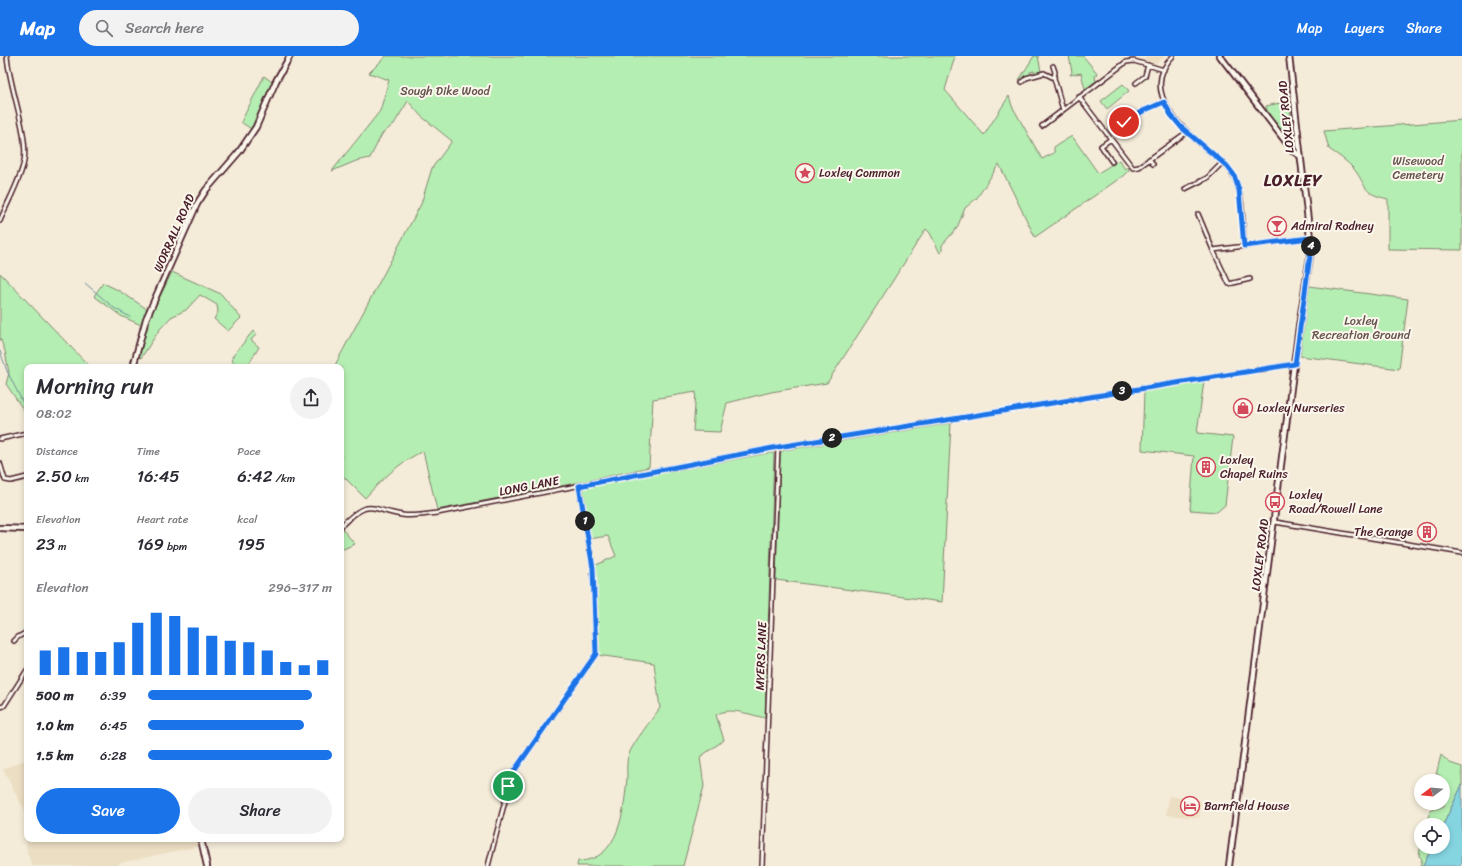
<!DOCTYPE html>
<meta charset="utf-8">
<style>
:root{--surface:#fff;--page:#f2f2f3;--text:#2b2b33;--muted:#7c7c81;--accent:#1a73e8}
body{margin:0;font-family:Sriracha,sans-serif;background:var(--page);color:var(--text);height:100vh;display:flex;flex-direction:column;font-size:15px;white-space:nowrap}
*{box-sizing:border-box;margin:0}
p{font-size:13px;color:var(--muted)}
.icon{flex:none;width:22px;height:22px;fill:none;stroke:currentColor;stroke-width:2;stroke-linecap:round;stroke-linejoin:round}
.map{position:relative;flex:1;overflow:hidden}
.details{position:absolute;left:24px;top:308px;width:320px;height:478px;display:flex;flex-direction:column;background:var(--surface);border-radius:8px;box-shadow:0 2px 6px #0003}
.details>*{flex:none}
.needle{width:26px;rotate:254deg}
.controls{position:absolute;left:1414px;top:718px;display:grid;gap:8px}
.controls a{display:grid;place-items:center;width:36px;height:36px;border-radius:50%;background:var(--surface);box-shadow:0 2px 6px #0003;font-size:20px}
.pin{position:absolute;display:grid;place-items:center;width:34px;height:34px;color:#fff;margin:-17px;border:2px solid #fff;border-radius:50%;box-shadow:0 1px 4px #0007}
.km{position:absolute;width:20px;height:20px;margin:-10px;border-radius:50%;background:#222;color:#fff;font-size:11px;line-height:20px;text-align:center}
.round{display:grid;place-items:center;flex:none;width:42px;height:42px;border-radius:21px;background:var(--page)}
.summary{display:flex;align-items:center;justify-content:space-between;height:68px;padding:0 12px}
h1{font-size:22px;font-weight:600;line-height:30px}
.metrics{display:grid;grid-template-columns:repeat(3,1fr);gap:6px;height:68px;padding:4px 12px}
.metrics div{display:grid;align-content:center}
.metrics b{font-size:17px;font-weight:600}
.metrics small{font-size:11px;font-weight:400}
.metrics p{font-size:11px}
.chart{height:112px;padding:8px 12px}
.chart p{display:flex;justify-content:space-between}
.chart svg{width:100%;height:72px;margin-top:4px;stroke:var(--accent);stroke-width:6}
.primary-button{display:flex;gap:8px;margin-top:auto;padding:8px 12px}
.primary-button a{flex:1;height:46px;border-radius:24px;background:var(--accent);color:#fff;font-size:16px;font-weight:600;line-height:46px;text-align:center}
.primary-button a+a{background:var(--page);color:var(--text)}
ul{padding:0 12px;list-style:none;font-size:13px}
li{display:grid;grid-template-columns:64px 48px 1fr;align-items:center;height:30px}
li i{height:10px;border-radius:5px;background:var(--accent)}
header{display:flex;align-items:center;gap:24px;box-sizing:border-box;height:56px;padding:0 20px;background:var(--accent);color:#fff}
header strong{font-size:19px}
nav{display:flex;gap:22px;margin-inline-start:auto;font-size:14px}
.search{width:280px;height:36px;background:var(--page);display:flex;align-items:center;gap:10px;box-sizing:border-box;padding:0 14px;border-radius:22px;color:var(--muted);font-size:15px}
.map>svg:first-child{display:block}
.built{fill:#ecdec3}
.green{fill:#b5eeb2;stroke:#80866e}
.water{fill:#85d5e1;stroke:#6d8c98}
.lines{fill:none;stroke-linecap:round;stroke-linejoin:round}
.stream{stroke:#6d8c98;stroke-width:1}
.street-casing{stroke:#4a1f2b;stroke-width:6}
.secondary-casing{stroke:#4a1f2b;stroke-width:8}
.street{stroke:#fbf7ec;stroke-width:3}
.secondary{stroke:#fbf7ec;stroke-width:4.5}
.route-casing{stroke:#fff;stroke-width:8}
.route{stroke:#1a73e8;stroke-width:5}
.labels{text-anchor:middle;stroke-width:4;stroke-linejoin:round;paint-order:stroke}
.park-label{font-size:12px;fill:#65534d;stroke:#fbf7ec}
.street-label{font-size:12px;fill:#4a1f2b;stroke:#fbf7ec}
.poi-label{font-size:12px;fill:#4a1f2b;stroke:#fbf7ec;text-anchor:start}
.district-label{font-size:16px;font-weight:bold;letter-spacing:1px;fill:#4a1f2b;stroke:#fbf7ec}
</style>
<header>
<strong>Map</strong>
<div class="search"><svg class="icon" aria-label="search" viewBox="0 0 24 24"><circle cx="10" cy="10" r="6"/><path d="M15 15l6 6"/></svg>Search here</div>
<nav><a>Map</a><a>Layers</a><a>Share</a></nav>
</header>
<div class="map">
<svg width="1462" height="810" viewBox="0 0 1462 810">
<rect width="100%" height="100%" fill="#f4ecd9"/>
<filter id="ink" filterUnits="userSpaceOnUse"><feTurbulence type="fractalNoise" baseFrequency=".025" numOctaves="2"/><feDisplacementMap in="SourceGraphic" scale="8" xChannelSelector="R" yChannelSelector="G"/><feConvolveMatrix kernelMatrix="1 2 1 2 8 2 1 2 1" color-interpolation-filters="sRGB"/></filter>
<g filter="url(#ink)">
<path class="built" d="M1146 0H1165L1156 8 1144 4Z
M27 703V783H198L200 790 119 807V810H33L27 797 24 752 15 737 3 713Z
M1169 740 1201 745 1199 762 1166 759Z"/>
<path class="green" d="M386 0H955L945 34 984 79 1009 40 1012 50 1042 103 1054 97V91L1072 80 1098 117 1119 104 1125 113 1128 111 1129 114 1123 120 1035 181 999 108 977 142 965 152 957 172 942 189V195L940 197 930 177 926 173 827 327 771 336 727 347 720 376 693 375 696 336 653 343 649 411 587 425 437 454 423 395C400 406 382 423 365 442L341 418V311H334L421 148 432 112 452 85 421 60 408 45 394 68 382 78 370 102 356 105 332 115 380 55 389 24 369 17Z
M1034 0H1038L1041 15 1035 18 1034 15 1030 16 1031 19 1019 24Z
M1069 0H1083L1098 18 1095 20 1096 25 1085 33 1081 17 1070 19 1072 16Z
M264 20 272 26 251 73 241 66Z
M1123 28 1129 35 1107 53 1101 45Z
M1289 45 1294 90V93L1268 59 1266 50Z
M1462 64V194L1388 193V143C1361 137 1368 131 1354 113 1347 105 1338 99 1329 93L1324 75Z
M172 216 221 238 241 262 228 275 214 263 218 256 217 249 200 239 186 254 171 261 160 273 141 302 138 300 152 256Z
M0 217 90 311H27V359L6 328 9 317 5 295 0 282Z
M103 227 118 234 147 253 141 269 121 260 94 240Z
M1309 230 1408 243 1399 313 1300 300Z
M253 275 256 279 251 284 259 291 247 311H234L232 301Z
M1204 325 1197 377 1233 381 1225 449 1217 456 1190 454 1194 400 1142 394 1144 335Z
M951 367 942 546 776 524 780 397 784 394Z
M768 397H774L765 662C751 659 729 650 716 659L724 684 700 701 704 730 683 810H577L578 805C620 805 624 753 627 722 627 715 626 704 629 698 633 687 652 663 660 652L654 607 597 599 594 510 616 500 608 480 589 483 583 431Z
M342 473 355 488 341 494V474Z
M1441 699 1450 707 1462 711V729L1443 769H1426L1430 755 1444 750 1443 725 1438 718 1436 719Z
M1421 788V791H1432L1423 810H1420L1422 803 1419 800Z"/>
<path class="water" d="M1462 729V806L1460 810H1423L1432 791H1443V769Z"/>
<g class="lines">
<path class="stream" d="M85 227 114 252 130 261
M0 295 7 315 27 355"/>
<defs>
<path id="street" d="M1173 0C1132 42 1200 86 1227 110 1245 131 1242 164 1244 189
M1053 10 1055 16 1054 22
M1022 26 1026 22 1044 17 1054 22 1063 54
M1136 27 1145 20 1148 9
M1079 41 1133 112 1139 111 1187 76
M1124 66 1143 55 1164 46
M1042 70 1126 6 1134 5 1164 14
M1111 83 1101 90 1112 106
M1149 103 1153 108
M1185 133 1207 122 1223 106
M1198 158 1213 194
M0 165C7 147 21 123 24 105 29 79 9 30 7 0
M1250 223 1229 228 1213 194 1310 182
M0 383 27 377
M0 407 5 424 11 425 27 421
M1275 466 1462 497
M341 470C369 442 369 453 402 459 414 461 426 458 437 457L778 391 1294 308
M14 585 18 581 27 576
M0 651 4 650 27 614
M488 810 512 718 596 598 593 512 579 430
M762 810 778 391"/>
<path id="secondary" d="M1220 0 1293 95 1300 100
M133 311 146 263 197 148 206 134 239 96 256 71 276 25 290 0
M0 472 27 473
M201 783 207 810
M1229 810 1299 270 1310 200V182L1289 0"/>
</defs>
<use href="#street" class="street-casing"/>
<use href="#secondary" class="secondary-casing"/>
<use href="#street" class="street"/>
<use href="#secondary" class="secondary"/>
</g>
</g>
<g class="lines" filter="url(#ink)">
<defs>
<path id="route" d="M508 730 512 718 596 598 593 512 579 430 778 391 1295 308 1310 200V182L1244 190 1239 134 1234 119 1227 110 1181 71 1171 59 1164 46 1143 55 1124 66"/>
</defs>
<use href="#route" class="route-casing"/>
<use href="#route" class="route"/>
</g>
<defs>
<symbol id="sight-ring" viewBox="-11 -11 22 22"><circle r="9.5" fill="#fbf7ec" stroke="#d1495b" stroke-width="1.5"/><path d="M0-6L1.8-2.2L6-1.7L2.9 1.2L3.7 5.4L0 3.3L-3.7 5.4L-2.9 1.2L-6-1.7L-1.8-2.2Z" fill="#d1495b"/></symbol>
<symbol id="bar-ring" viewBox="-11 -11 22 22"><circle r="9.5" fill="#fbf7ec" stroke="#d1495b" stroke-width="1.5"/><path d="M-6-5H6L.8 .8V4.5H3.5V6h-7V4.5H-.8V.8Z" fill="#d1495b"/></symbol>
<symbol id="shop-ring" viewBox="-11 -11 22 22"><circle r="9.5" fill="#fbf7ec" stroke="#d1495b" stroke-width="1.5"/><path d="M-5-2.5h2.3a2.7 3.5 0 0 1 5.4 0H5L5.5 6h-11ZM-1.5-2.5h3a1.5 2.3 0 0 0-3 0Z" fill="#d1495b"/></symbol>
<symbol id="building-ring" viewBox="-11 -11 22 22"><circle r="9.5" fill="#fbf7ec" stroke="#d1495b" stroke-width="1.5"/><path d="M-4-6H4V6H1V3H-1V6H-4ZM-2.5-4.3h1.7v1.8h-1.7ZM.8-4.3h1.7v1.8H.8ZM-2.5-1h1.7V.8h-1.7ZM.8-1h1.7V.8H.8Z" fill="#d1495b"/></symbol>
<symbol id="bus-ring" viewBox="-11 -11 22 22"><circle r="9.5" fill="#fbf7ec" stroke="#d1495b" stroke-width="1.5"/><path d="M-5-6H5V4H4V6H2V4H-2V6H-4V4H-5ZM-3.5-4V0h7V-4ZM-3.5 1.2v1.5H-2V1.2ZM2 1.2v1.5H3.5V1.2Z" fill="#d1495b"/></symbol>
<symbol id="hotel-ring" viewBox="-11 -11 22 22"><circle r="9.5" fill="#fbf7ec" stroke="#d1495b" stroke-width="1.5"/><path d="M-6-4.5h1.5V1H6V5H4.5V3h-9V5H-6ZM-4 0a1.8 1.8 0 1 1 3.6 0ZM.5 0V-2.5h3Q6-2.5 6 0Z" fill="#d1495b"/></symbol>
</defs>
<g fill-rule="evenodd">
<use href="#sight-ring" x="794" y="106" width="22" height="22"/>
<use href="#bar-ring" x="1266" y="159" width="22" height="22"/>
<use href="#shop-ring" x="1232" y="341" width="22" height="22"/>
<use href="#building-ring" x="1195" y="400" width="22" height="22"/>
<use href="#bus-ring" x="1264" y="435" width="22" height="22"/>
<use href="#building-ring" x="1416" y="465" width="22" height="22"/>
<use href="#hotel-ring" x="1179" y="739" width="22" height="22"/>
</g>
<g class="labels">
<g class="park-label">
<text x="445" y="39">Sough Dike Wood</text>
<text x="1418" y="109">Wisewood<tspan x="1418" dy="14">Cemetery</tspan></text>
<text x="1361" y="269">Loxley<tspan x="1361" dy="14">Recreation Ground</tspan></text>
</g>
<g class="street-label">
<text transform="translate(1286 61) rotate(-96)" y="4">LOXLEY ROAD</text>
<text transform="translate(174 177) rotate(-66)" y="4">WORRALL ROAD</text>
<text transform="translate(529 430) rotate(-11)" y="4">LONG LANE</text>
<text transform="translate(1260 499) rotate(-83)" y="4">LOXLEY ROAD</text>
<text transform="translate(761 600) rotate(-88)" y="4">MYERS LANE</text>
</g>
<g class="poi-label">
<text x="819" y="121">Loxley Common</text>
<text x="1291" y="174">Admiral Rodney</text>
<text x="1257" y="356">Loxley Nurseries</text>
<text x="1220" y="408">Loxley<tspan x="1220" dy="14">Chapel Ruins</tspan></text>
<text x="1289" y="443">Loxley<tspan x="1289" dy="14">Road/Rowell Lane</tspan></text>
<text x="1413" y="480" text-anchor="end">The Grange</text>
<text x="1204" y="754">Barnfield House</text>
</g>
<g class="district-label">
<text x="1293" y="130">LOXLEY</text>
</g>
</g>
</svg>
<div class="controls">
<a><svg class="needle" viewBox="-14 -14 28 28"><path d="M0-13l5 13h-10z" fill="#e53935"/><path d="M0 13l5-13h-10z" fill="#7c7c81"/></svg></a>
<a><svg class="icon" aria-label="locate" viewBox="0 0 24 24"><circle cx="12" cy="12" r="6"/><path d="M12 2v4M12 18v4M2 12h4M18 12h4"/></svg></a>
</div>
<div class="pin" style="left:508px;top:730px;background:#1e9e55"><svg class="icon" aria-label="arrive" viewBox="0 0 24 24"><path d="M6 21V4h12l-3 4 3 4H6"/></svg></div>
<div class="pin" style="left:1124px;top:66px;background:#d93025"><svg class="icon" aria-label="check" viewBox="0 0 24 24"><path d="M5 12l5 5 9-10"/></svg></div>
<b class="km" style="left:585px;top:465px">1</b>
<b class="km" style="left:832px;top:382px">2</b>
<b class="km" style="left:1122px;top:335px">3</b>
<b class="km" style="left:1311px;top:190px">4</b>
<section class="details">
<div class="summary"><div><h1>Morning run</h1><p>08:02</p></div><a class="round"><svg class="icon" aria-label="share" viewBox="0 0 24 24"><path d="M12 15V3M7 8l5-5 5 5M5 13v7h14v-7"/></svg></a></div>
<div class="metrics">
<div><p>Distance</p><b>2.50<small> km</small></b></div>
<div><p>Time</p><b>16:45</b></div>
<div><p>Pace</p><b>6:42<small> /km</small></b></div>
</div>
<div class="metrics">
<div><p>Elevation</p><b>23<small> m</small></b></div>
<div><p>Heart rate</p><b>169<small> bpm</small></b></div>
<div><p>kcal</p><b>195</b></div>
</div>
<div class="chart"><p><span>Elevation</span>296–317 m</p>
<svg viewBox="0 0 160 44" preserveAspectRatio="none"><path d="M5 44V29M15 44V27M25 44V30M35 44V30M45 44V24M55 44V12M65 44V6M75 44V8M85 44V15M95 44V20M105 44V23M115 44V24M125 44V29M135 44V36M145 44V38M155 44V35"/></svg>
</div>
<ul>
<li><b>500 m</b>6:39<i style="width:89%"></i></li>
<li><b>1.0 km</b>6:45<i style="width:85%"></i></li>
<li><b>1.5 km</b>6:28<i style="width:100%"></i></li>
</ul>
<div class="primary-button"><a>Save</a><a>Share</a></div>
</section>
</div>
